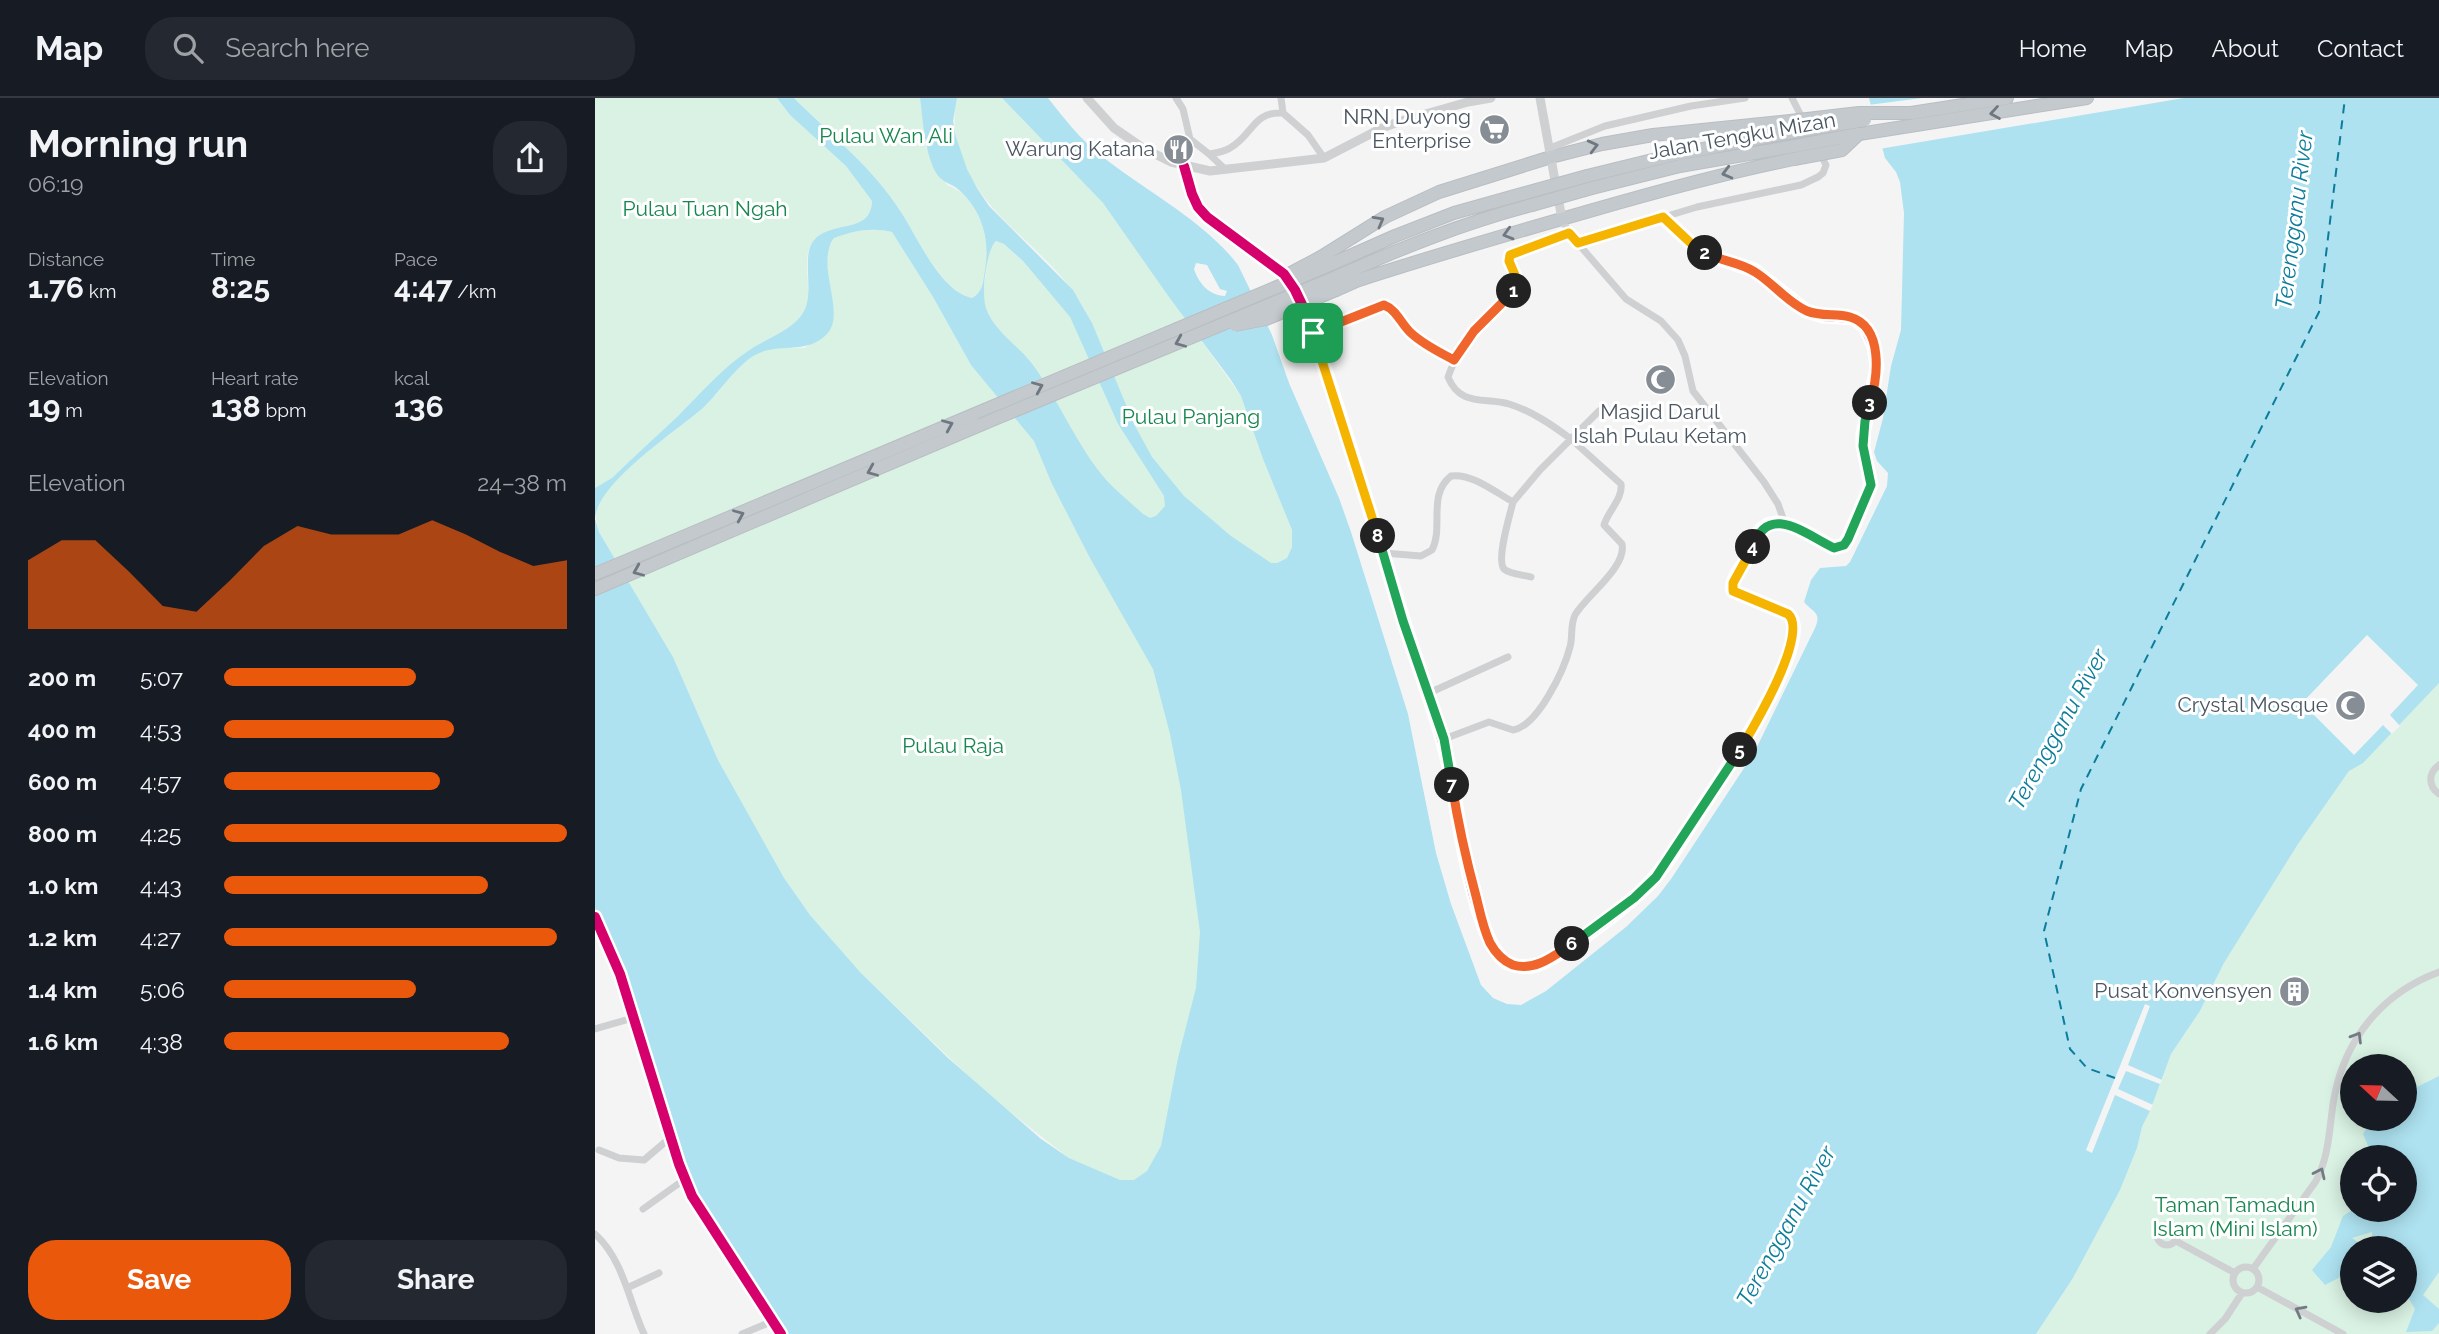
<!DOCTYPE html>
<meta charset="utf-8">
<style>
:root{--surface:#171b24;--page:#242831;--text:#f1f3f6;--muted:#9ea1a6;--line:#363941;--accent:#ea580c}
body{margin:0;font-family:Raleway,sans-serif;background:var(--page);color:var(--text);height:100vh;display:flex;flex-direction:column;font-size:26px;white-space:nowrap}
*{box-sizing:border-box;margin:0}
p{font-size:23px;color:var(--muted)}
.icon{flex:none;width:38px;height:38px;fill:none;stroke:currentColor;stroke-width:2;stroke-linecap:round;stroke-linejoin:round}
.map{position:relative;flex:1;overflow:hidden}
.sheet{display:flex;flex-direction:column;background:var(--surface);width:595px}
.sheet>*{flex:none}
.needle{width:46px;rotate:292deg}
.fabs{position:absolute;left:1745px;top:956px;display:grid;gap:14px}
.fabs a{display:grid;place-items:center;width:77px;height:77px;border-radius:50%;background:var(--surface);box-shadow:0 4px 18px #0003;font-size:35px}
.pin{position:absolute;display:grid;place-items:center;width:60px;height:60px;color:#fff;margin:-30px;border-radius:14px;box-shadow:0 4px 10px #0006}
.km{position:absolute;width:35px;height:35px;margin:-18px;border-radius:50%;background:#222;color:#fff;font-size:19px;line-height:35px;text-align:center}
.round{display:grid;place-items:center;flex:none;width:74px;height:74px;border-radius:28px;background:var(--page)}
.overview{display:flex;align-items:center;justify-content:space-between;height:119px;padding:0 28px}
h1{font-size:38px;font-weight:700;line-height:52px}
.stats{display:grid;grid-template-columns:repeat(3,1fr);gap:10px;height:119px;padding:7px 28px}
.stats div{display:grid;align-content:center}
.stats b{font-size:30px;font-weight:700}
.stats small{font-size:19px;font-weight:400}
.stats p{font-size:19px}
.chart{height:196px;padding:14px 28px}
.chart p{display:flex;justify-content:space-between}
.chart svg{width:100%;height:126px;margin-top:7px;fill:var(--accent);opacity:.7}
.primary-button{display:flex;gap:14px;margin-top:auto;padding:14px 28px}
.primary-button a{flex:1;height:80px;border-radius:28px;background:var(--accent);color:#fff;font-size:28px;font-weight:700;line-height:80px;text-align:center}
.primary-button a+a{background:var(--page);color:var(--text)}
ul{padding:0 28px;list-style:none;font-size:23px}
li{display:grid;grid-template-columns:112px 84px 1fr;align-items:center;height:52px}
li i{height:18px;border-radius:9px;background:var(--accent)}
header{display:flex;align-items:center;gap:42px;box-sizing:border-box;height:98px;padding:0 35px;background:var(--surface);border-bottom:2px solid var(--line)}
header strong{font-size:33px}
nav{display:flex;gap:38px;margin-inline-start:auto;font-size:24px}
.search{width:490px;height:63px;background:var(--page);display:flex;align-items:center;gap:18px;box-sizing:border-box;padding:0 24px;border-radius:28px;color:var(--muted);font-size:26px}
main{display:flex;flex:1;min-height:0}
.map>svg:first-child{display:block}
.green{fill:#d9f2e3;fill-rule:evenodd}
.water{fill:#aee2f0;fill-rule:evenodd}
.pier{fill:#f4f4f4}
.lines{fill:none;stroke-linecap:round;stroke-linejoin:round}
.ferry{stroke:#0c7c9b;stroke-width:2;stroke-dasharray:9 7;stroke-linecap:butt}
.trunk-casing{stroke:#b9bec3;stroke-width:14}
.minor{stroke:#ced0d2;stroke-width:7}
.tertiary{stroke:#ced0d2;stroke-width:9}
.trunk{stroke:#c4c9cd;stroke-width:12}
.trunk-bridge-casing{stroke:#b9bec3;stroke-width:14;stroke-linecap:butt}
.trunk-bridge{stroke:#c4c9cd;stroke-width:12}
.cycleway-casing{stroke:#fff;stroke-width:15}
.cycleway{stroke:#d6006c;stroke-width:10}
.oneway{stroke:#6f7881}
.oneway2{stroke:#727b83}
.split-1-casing{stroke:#fff;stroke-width:14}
.split-2-casing{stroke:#fff;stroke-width:14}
.split-3-casing{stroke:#fff;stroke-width:14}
.split-4-casing{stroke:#fff;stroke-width:14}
.split-5-casing{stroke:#fff;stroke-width:14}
.split-6-casing{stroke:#fff;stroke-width:14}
.split-7-casing{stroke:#fff;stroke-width:14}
.split-8-casing{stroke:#fff;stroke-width:14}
.split-9-casing{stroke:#fff;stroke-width:14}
.split-1{stroke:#f0652b;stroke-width:9}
.split-2{stroke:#f5b400;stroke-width:9}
.split-3{stroke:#f0652b;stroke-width:9}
.split-4{stroke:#22a559;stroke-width:9}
.split-5{stroke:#f5b400;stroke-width:9}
.split-6{stroke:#22a559;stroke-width:9}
.split-7{stroke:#f0652b;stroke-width:9}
.split-8{stroke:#22a559;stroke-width:9}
.split-9{stroke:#f5b400;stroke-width:9}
.labels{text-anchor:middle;stroke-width:6;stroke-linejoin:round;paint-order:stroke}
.poi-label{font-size:21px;fill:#4a5661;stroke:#fff;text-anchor:end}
.park-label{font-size:21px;fill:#17864f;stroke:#fff}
.street-label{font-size:21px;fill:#4a5661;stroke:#fff}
.water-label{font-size:23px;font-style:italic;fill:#0c7c9b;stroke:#fff}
</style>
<header>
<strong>Map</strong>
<div class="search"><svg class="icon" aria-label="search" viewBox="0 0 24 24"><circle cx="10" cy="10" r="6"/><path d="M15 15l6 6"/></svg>Search here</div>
<nav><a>Home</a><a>Map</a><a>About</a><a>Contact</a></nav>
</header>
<main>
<section class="sheet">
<div class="overview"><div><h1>Morning run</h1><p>06:19</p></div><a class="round"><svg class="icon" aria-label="share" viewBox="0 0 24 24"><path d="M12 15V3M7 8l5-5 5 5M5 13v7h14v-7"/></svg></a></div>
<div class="stats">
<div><p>Distance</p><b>1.76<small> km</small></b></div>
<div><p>Time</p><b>8:25</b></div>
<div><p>Pace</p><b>4:47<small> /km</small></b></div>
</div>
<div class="stats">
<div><p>Elevation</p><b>19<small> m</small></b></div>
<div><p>Heart rate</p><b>138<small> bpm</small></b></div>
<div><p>kcal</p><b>136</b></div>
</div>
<div class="chart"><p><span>Elevation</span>24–38 m</p>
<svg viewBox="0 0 160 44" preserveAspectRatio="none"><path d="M0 44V20L10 13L20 13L30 24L40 36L50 38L60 27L70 15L80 8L90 11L100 11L110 11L120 6L130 11L140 17L150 22L160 20V44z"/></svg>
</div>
<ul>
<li><b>200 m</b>5:07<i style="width:56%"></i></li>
<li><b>400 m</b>4:53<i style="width:67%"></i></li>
<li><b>600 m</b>4:57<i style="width:63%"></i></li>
<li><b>800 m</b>4:25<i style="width:100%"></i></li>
<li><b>1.0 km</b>4:43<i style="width:77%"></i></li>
<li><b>1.2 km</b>4:27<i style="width:97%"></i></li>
<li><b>1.4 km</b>5:06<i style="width:56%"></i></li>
<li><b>1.6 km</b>4:38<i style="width:83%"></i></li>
</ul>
<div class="primary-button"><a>Save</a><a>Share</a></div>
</section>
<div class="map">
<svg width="1844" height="1236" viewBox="0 0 1844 1236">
<rect width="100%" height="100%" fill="#f4f4f4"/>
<path class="green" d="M0 0H182L195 17 251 68 277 103C276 136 239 122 220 141 203 158 220 192 209 213 198 233 171 240 153 253 126 271 106 295 83 318 61 339 38 359 17 380L0 390Z
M199 0H325L331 49 352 87C382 98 392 131 392 161L395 150 401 143 409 146 428 163 475 219 523 326 569 398 650 455 656 1143 474 1060 391 995 265 874 215 817 189 781 123 662 78 559 4 434C2 427 0 420 1 413 9 380 83 333 109 309 125 294 139 272 157 258 172 248 193 250 210 250L238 218 231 156 239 140C258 133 277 129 297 134L338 199 376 267 437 266C424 249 391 225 389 203 388 193 390 183 391 174L385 193 377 200C345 192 323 140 306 114 278 70 236 37 199 0Z
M362 0H407L508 105 646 298 668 361 697 432V449L692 460 682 465H676C657 457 640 441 624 428 599 409 574 387 557 360 538 331 526 295 513 263 502 239 493 213 477 192 442 144 391 120 368 62 360 41 357 23 362 0Z
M1844 577V1236H1441L1478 1180 1525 1092 1542 1050 1547 1029 1555 1013 1576 956 1605 913 1629 865 1703 746 1754 673 1691 606ZM1757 968H1810V1020H1757ZM1757 1059H1810V1111H1757ZM1757 1150H1810V1202H1757Z"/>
<path class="water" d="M182 0H199C236 37 278 70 306 114 323 140 345 193 377 200 388 194 388 184 390 172 395 143 388 114 365 93 355 83 346 87 338 69 329 47 328 23 325 0H362L358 23 361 39 372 71 382 90 394 108 478 192 497 225 539 326 557 359 589 398 636 438 676 465H682L692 460 697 449V432L668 361 646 298 636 282 574 199 508 105 407 0H453C469 20 484 40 504 56 547 91 609 122 643 167L677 237 694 285 744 400 756 434 813 616 841 755 856 806 886 887 898 900 912 906 926 907 951 893 1031 829 1063 798 1076 781 1159 655 1220 530C1227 514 1218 515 1209 504L1216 482 1225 470 1251 468 1255 464 1292 388 1293 375 1282 363 1279 354 1288 320 1296 268 1306 232 1309 115 1305 84 1301 74 1290 60 1274 0H1844V585L1768 665 1754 673 1703 746 1629 865 1605 913 1576 956 1555 1013 1547 1029 1542 1050 1525 1092 1478 1180 1441 1236H188L101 1100 19 850 0 813V421L4 434 78 559 123 662 189 780 215 817 265 874 353 960 446 1041 474 1060 525 1082H539L552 1073 566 1048 583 960 601 890 605 834 586 692 575 636 558 571 495 460 457 386 439 343 376 267 338 199 297 134C277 129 258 133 239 140 219 167 253 216 231 237 211 257 183 244 160 257 142 267 124 295 108 310 79 335 6 382 0 419V390L17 380C38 359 61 339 83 318 106 295 126 271 153 253 171 240 198 233 209 213 220 192 205 156 220 141 239 122 276 136 277 103L251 68 195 17ZM401 143 409 146 428 163 475 219 523 326 569 398 570 408 561 418 555 420 548 416C537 406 524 395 513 384 482 349 465 304 438 267 424 248 398 232 391 210 386 196 391 152 401 143ZM601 165 612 167 625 191 632 193 630 198C614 197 604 186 599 171Z
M1844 978V1174L1828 1197 1844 1211V1225L1837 1233 1811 1234 1820 1211 1810 1194V1150H1777V1134L1757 1140 1771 1150H1757V1173L1730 1187 1717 1172 1736 1149 1748 1118 1759 1111H1810V1059H1778L1768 1036 1778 1020H1810V995Z"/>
<path class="pier" d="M1327 0H1589L1284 51 1273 7Z
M1772 537 1823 587 1795 617 1805 628 1797 636 1788 627 1759 657 1707 605Z
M1550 906 1555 908 1533 967 1567 982 1565 986 1531 973 1523 991 1558 1007 1555 1013 1520 997 1497 1055 1491 1052Z"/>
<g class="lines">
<path class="ferry" d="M1520 980 1492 970 1475 951 1449 833 1486 691 1724 214 1750 0"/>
<defs>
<path id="trunk" d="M1316 15 1412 0
M1264 36 1492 0
M992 78 1082 56 1198 34
M997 90 1085 68 1200 48
M726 159 790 119 844 94 956 59 1007 46 1058 37 1195 23
M732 168 800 138 859 115 934 94
M739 180C804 151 868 125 937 107
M741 192 761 183C837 158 914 136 991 114 1060 94 1128 75 1199 61
M0 476 582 231
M0 491 385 327"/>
</defs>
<use href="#trunk" class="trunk-casing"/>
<path class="minor" d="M581 0 588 11 595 41 614 56
M686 0 688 15 713 37 729 60
M955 50 1010 28 1096 8 1150 0
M589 68 597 96 603 109 612 119 689 176 700 192 710 213C746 314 776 418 808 521 824 573 845 623 856 678 863 716 879 847 913 865 922 869 932 870 942 867 968 858 1041 802 1059 780 1076 761 1088 738 1102 717 1120 689 1223 542 1193 516L1138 493C1135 481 1147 470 1153 459 1158 452 1159 442 1164 434 1182 410 1220 441 1239 450L1249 447 1253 441 1276 387 1268 348V336L1282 269 1279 249 1270 229 1259 220 1228 218 1211 213 1159 172 1116 158 1101 150 1068 119
M630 71 614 56C621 55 629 54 635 50 658 37 658 13 688 15
M967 121 974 135 1031 201 1066 223 1083 242 1090 258 1098 293 1169 384 1183 406 1190 426
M983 145 1102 109 1206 87 1223 79 1228 75 1231 67 1197 0
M718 235 789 207C802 212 806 226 816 235 829 247 844 254 859 262
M918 404 945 372 976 341C957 327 937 313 914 306 890 299 865 309 853 279 866 240 898 219 923 188L922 179 914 163 915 157 974 135
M789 455 826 458 837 452C849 429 832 397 856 378 877 375 900 394 918 404 915 417 901 461 909 471 914 476 929 477 936 479
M834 595 913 559
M849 641 894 624 918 632C943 628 969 572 975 549 978 539 975 527 980 517 991 498 1032 469 1027 446L1009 427C1013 413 1028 401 1026 386L976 341 1004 313
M1844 667C1833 675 1833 688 1844 696
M0 819 25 876 84 1066 97 1098 186 1236
M0 931 38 920
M4 1052 24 1060 49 1062 76 1039
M48 1111 90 1081
M1562 1137a10 10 0 1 1 20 0a10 10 0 1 1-20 0Z
M0 1136C28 1161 34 1203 49 1236
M1581 1143 1640 1175
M1638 1182a13 13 0 1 1 26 0a13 13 0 1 1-26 0Z
M1658 1171 1721 1083C1735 1056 1734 1029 1739 1000 1750 941 1787 895 1844 874
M1662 1189 1748 1236
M32 1190 64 1175
M147 1236 178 1223
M1615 1236 1630 1221 1647 1195"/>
<path class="tertiary" d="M492 0 519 30 548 50 576 64 615 73 729 60 787 30 806 23 873 4 896 0
M945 0 967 121"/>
<use href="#trunk" class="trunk"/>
<defs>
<path id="trunk-bridge" d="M1195 23 1264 15H1316
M1198 34 1270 22
M1200 48 1264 36
M1199 61 1247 52 1264 36
M934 94 992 78
M937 107 997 90
M692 177 726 159
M640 227 671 221 741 192
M582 231 732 168
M385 327 739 180"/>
</defs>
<use href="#trunk-bridge" class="trunk-bridge-casing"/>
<use href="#trunk-bridge" class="trunk-bridge"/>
<defs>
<path id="cycleway" d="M589 68 597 96 603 109 612 119 689 176 700 192 710 213C746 314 776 418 808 521 824 573 845 623 856 678 863 716 879 847 913 865 922 869 932 870 942 867 968 858 1041 802 1059 780 1076 761 1088 738 1102 717 1120 689 1223 542 1193 516L1138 493C1135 481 1147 470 1153 459 1158 452 1159 442 1164 434 1182 410 1220 441 1239 450L1249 447 1253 441 1276 387 1268 348V336L1282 269 1279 249 1270 229 1259 220 1228 218 1211 213 1159 172 1116 158 1101 150 1068 119
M0 819 25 876 84 1066 97 1098 186 1236"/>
</defs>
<use href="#cycleway" class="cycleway-casing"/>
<use href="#cycleway" class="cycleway"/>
</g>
<defs><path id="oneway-chevron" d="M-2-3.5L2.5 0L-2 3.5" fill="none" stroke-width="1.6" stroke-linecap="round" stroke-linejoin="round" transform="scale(1.75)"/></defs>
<g class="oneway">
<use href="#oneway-chevron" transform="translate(1400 15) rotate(171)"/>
<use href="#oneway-chevron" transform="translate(998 48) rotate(-14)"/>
<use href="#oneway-chevron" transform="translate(1132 75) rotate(165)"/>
<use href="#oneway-chevron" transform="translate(784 123) rotate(-29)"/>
<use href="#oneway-chevron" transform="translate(913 136) rotate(164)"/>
<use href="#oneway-chevron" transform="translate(585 244) rotate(157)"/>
<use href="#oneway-chevron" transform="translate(443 289) rotate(-23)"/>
<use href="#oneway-chevron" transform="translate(353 327) rotate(-23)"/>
<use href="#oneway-chevron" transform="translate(277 373) rotate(157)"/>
<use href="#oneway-chevron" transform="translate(144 417) rotate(-23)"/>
<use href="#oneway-chevron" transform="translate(43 473) rotate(157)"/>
</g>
<g class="oneway2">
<use href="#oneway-chevron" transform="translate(1762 939) rotate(-59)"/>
<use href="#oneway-chevron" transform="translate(1725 1075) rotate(-65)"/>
<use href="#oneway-chevron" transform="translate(1705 1213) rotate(-152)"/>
</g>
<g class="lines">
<defs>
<path id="split-1" d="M718 235 789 207C802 212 806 226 816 235 829 247 844 254 859 262L879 233 919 193"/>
<path id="split-2" d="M919 193 923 184 914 163 915 157 974 135 983 145 1068 119 1101 150 1110 155"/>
<path id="split-3" d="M1110 155C1126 163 1145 164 1160 174 1178 185 1193 205 1212 213 1226 219 1241 215 1255 219 1289 229 1283 279 1275 305"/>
<path id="split-4" d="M1158 449C1173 403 1211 437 1239 450L1249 447 1253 441 1276 387 1268 348 1270 323 1275 305"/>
<path id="split-5" d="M1145 652C1158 630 1215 535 1193 516L1138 493V485L1158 449"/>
<path id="split-6" d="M977 846 1039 800 1061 779 1145 652"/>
<path id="split-7" d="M857 687C863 725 871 761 881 798 885 814 888 830 895 845 900 854 908 863 918 867 940 874 960 857 977 846"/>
<path id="split-8" d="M783 438 808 523 849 641 857 687"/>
<path id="split-9" d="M718 235 783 438"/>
</defs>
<use href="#split-1" class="split-1-casing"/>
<use href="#split-2" class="split-2-casing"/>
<use href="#split-3" class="split-3-casing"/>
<use href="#split-4" class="split-4-casing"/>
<use href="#split-5" class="split-5-casing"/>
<use href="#split-6" class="split-6-casing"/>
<use href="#split-7" class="split-7-casing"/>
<use href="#split-8" class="split-8-casing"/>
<use href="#split-9" class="split-9-casing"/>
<use href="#split-1" class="split-1"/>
<use href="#split-2" class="split-2"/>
<use href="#split-3" class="split-3"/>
<use href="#split-4" class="split-4"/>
<use href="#split-5" class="split-5"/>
<use href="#split-6" class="split-6"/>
<use href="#split-7" class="split-7"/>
<use href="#split-8" class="split-8"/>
<use href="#split-9" class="split-9"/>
</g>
<defs>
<symbol id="supermarket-disc" viewBox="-11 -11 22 22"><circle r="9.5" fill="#868d94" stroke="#fff"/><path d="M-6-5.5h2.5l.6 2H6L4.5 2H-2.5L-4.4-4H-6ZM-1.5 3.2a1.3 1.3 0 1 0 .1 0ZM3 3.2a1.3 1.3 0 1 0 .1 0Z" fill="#fff"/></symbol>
<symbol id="restaurant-disc" viewBox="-11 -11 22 22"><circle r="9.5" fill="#868d94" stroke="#fff"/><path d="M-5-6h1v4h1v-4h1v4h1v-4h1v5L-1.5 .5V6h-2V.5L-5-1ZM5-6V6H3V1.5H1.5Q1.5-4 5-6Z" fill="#fff"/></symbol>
<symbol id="mosque-disc" viewBox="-11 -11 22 22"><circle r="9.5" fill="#868d94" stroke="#fff"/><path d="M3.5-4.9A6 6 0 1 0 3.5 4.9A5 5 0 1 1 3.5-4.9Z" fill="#fff"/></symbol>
<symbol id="building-disc" viewBox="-11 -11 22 22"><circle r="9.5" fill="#868d94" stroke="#fff"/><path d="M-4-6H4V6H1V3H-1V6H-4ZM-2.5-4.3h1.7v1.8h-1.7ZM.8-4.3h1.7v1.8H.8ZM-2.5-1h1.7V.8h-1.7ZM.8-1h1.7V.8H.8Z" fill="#fff"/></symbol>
</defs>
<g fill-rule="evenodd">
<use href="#supermarket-disc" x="882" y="14" width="35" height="35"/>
<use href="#restaurant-disc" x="566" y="34" width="35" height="35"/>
<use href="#mosque-disc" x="1048" y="264" width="35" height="35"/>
<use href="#mosque-disc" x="1738" y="590" width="35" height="35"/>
<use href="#building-disc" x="1682" y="876" width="35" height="35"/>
</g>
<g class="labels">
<g class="poi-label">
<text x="876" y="26">NRN Duyong<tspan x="876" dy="24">Enterprise</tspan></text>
<text x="560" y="58">Warung Katana</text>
<text x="1065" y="321" text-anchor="middle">Masjid Darul<tspan x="1065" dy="24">Islah Pulau Ketam</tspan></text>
<text x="1733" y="614">Crystal Mosque</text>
<text x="1677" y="900">Pusat Konvensyen</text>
</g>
<g class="park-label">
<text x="291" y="45">Pulau Wan Ali</text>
<text x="110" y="118">Pulau Tuan Ngah</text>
<text x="596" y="326">Pulau Panjang</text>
<text x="358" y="655">Pulau Raja</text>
<text x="1640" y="1114">Taman Tamadun<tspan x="1640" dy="24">Islam (Mini Islam)</tspan></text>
</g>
<g class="street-label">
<text transform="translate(1147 38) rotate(-10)" y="7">Jalan Tengku Mizan</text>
</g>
<g class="water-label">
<text transform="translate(1699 122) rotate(-83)" y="8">Terengganu River</text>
<text transform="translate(1463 631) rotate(-61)" y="8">Terengganu River</text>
<text transform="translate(1191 1128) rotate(-61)" y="8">Terengganu River</text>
</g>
</g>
</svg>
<div class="fabs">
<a><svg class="needle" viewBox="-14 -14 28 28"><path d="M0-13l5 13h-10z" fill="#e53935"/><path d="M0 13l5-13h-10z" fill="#9ea1a6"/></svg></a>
<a><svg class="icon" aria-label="locate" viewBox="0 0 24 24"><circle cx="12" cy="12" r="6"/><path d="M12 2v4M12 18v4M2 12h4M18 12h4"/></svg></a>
<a><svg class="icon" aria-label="layers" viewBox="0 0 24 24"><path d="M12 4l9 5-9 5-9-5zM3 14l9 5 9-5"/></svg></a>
</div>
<div class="pin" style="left:718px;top:235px;background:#1e9e55"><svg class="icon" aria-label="arrive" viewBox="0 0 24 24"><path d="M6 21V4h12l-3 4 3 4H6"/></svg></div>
<b class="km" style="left:919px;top:193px">1</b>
<b class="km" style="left:1110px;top:155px">2</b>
<b class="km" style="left:1275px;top:305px">3</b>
<b class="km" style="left:1158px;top:449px">4</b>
<b class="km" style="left:1145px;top:652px">5</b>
<b class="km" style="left:977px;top:846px">6</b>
<b class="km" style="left:857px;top:687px">7</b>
<b class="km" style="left:783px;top:438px">8</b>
</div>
</main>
